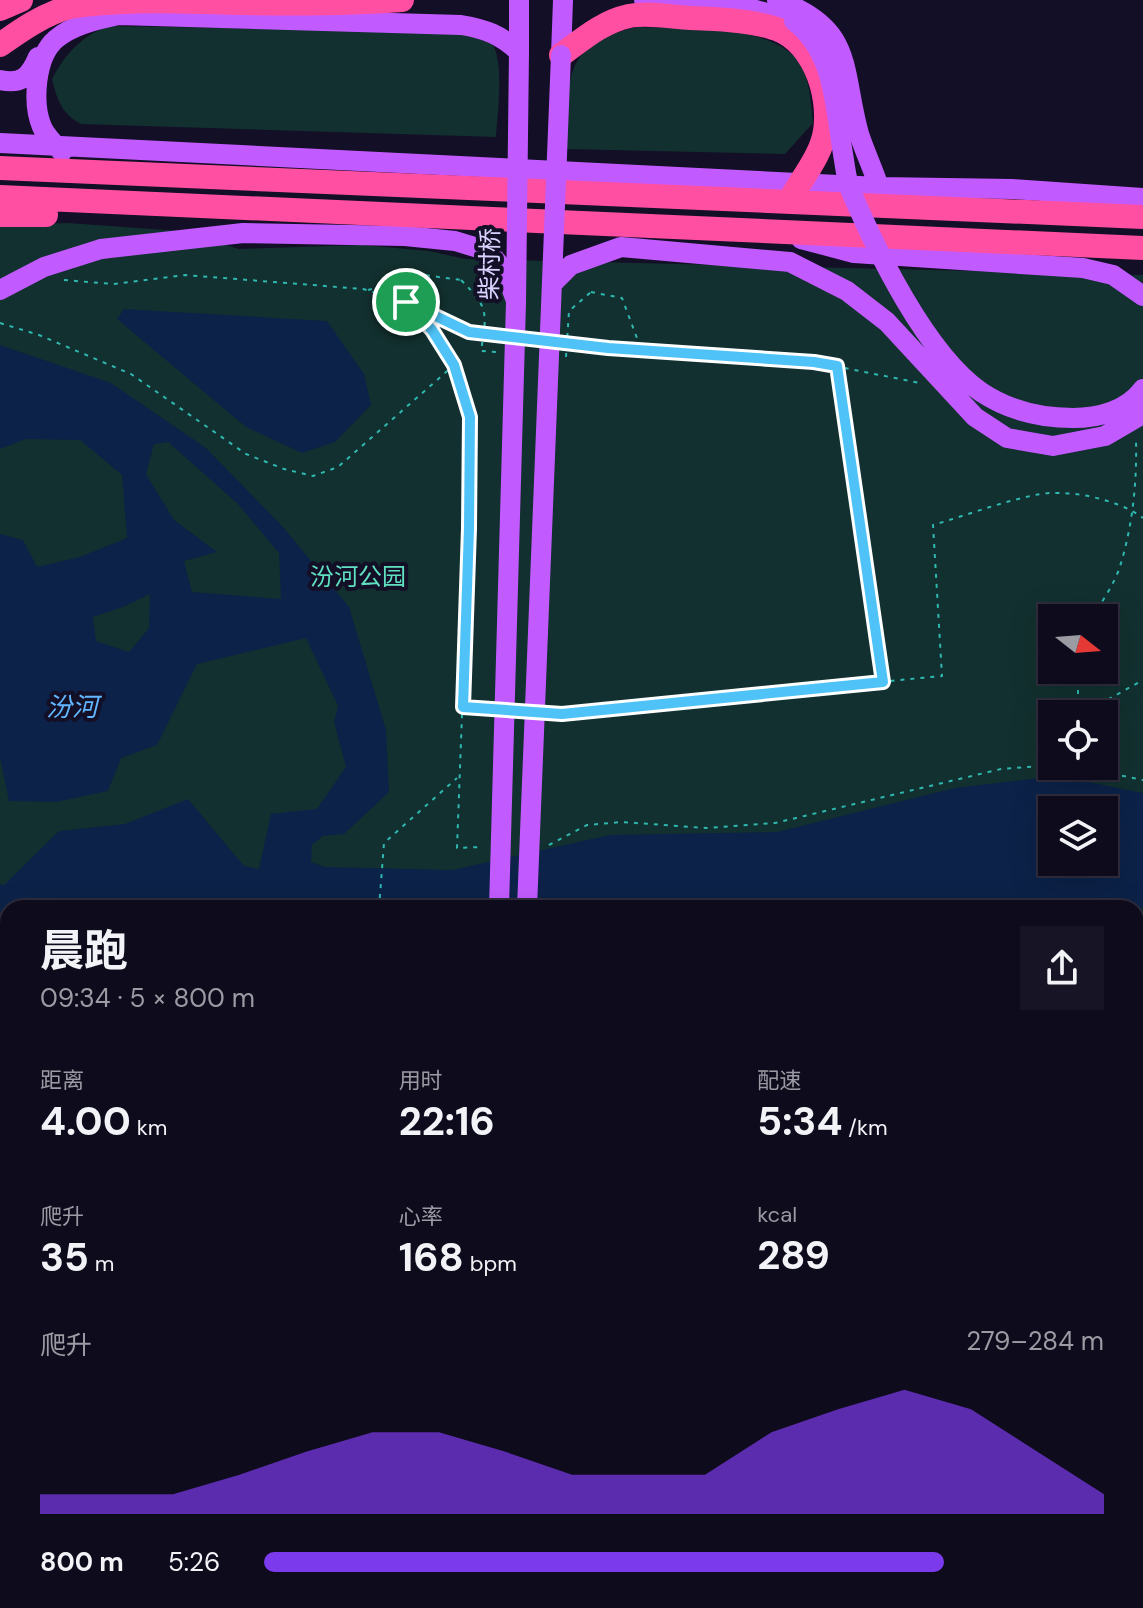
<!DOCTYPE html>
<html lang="zh">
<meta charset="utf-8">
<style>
:root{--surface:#0e0b1c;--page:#171425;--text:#f1f3f6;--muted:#9b9ba3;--line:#2e2b3b;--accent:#7c3aed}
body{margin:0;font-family:"DM Sans","Noto Sans SC",sans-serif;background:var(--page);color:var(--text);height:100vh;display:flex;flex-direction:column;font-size:30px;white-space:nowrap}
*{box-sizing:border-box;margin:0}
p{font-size:26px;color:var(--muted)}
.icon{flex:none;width:44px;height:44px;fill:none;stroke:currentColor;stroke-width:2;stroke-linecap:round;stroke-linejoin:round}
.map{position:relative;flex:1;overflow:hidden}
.panel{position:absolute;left:0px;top:900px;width:1144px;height:708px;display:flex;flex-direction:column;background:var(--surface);border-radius:24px 24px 0 0;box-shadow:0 8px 32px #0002,0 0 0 2px var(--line)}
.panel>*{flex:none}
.needle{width:52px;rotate:107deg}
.tools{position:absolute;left:1038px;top:604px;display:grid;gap:16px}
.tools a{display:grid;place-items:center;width:80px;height:80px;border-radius:0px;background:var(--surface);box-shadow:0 8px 32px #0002,0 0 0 2px var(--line);font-size:40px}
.pin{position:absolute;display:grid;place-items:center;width:68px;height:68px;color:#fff;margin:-34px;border:4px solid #fff;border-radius:50%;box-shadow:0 2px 8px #0007}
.round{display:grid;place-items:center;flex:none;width:84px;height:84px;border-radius:0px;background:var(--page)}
.summary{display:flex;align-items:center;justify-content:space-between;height:136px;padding:0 40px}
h1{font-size:44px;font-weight:700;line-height:60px}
.stats{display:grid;grid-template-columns:repeat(3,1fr);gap:12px;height:136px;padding:8px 40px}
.stats div{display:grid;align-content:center}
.stats b{font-size:40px;font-weight:700}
.stats small{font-size:22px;font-weight:400}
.stats p{font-size:22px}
.chart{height:224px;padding:16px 40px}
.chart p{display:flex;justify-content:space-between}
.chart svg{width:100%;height:144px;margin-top:8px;fill:var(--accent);opacity:.7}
ul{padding:0 40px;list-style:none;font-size:26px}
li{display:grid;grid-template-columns:128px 96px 1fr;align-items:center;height:60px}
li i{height:20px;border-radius:10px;background:var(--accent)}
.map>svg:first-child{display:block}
.green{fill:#12302f;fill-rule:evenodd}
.water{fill:#0c2248;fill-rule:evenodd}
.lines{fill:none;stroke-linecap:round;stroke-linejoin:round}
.river{stroke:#0c2248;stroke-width:24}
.path{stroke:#2fb8b0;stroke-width:2;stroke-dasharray:4 6;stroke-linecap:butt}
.minor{stroke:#3d3a85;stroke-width:18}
.major{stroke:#c25bff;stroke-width:20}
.highway{stroke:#ff4fa3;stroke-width:24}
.path-bridge{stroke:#2fb8b0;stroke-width:2;stroke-dasharray:4 6;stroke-linecap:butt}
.major-bridge{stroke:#c25bff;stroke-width:20}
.route-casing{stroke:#fff;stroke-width:16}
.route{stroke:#4fc3f7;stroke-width:10}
.labels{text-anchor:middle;stroke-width:8;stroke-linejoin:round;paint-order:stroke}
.street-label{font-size:24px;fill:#d9d4ff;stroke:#130f26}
.park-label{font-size:24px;fill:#5fe0c0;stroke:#130f26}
.water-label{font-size:26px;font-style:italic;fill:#62b6ff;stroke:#130f26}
</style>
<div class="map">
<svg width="1143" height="1608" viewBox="0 0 1143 1608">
<rect width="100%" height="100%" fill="#130f26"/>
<path class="green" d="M107 26 462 32C470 34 480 35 487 39 507 50 497 116 496 137L81 124C62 114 57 100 52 79 66 53 80 38 107 26Z
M638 27C684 29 770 23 799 62 810 77 811 105 813 123L785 154 566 149C569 83 559 43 638 27Z
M68 223 180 231 239 249 362 245 429 251 465 259 1143 275V1296H1136V908H8V1216L0 1215V225ZM1052 618H1104V670H1052ZM1052 714H1104V766H1052ZM1052 810H1104V862H1052Z
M0 1325 8 1326V1600H414V1608H0Z
M1136 1406 1143 1407V1588L1136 1587Z"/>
<path class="water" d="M124 309 327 321 364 374 371 405 335 442 302 453 246 427 117 319Z
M0 345 111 383 206 448 283 527 349 607 386 730 389 792 344 834 323 836 312 845 311 862 325 867 452 870 610 835 777 832 955 788 1057 776 1143 793V908H8V977H0V884L4 885 59 831 125 824 188 799 244 866 259 869 271 814 317 809 346 767 334 722 338 706 306 638 197 664 157 745 121 758 108 791 56 802 9 801 0 757V534L23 540 37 567 80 557 127 538 122 475 80 440 26 439 0 449ZM168 442 238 504 279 553 281 599 192 592 184 561 217 552 174 520 146 474 154 444ZM150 594 149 628 129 652 96 641 93 617 123 607ZM1052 810H1104V862H1052Z"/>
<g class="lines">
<path class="river" d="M0 1429 8 1430
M1136 1560 1143 1559"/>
<path class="path" d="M64 280 113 284 185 275 363 289 406 302 469 332 496 335
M368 290 424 275 461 280
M591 292 622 298 641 349
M407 303 432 330 454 365 470 417 469 528 457 848 482 847
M0 323 39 335 131 374 246 454 284 469 313 476 338 467 453 366
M566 343 814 362 920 383
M838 368 883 682
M1092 618C1102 601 1116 582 1121 563 1133 523 1137 481 1136 440
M1077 670 1079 714
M464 707 486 708
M552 713 942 676 933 525C967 515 1001 502 1035 495 1066 488 1118 499 1143 518
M1082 714 1143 680
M1073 766 1143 780
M549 845 587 825 622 822 706 828 775 823 1001 769 1052 765
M379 908 384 843 457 778
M0 1041 8 1040
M1136 1129 1143 1134
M0 1173 8 1174
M1136 1235 1143 1232"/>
<path class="minor" d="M0 1311H8
M1136 1387H1143"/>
<path class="major" d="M644 0 692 2 756 10 794 21
M777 0C855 28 841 68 859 134 865 152 873 169 879 187
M519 52V0
M561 55 563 0
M0 80C22 85 30 76 38 57
M0 143 879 187 1012 189 1143 198
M62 152C55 145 46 136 42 127 32 103 35 57 56 39 74 24 97 20 119 15L461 25C486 29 501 35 519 52
M801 239 854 253 1083 268 1113 275 1143 296
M101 249 243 233 405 236 455 241 488 251 505 271 515 298
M0 1086H8
M1136 1160 1143 1167
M0 1234 8 1236
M485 1608V1600"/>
<path class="highway" d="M0 9 21 0
M0 45C21 30 44 14 70 7 113 0 161 1 205 2 271 4 336 5 402 0
M561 55C583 39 602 22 629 16 647 12 672 17 690 18 716 19 744 20 770 27 812 37 831 93 825 131 821 157 800 180 789 202
M0 168 1143 217
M0 197 1143 248
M0 215H46
M0 1068 8 1067
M1136 1186 1143 1195
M0 1270H8
M1136 1287 1143 1281
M0 1293 8 1294
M1136 1337 1143 1338
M1136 1368H1143
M524 1608 530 1600"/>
<path class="path-bridge" d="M461 280C489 308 487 312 481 351L496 352
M566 357 569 311 591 292"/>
<path class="major-bridge" d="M794 21C835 52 835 107 843 154 845 165 846 178 850 189 876 250 926 354 981 392 1008 410 1040 418 1073 418 1098 418 1127 411 1143 389
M552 284 571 265 621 247 790 262 847 291 887 322 975 417 1007 438 1053 446 1105 436 1143 414
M0 290 44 267 101 249
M499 908 516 302 519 52
M527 908 561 55"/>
</g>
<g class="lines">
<defs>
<path id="route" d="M406 302 469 332 608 348 814 362 837 366 883 682 562 714 463 707 469 528 470 417 454 365 432 330Z"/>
</defs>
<use href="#route" class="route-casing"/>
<use href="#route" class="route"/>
</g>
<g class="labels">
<g class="street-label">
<text transform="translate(490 264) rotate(-89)" y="8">柴村桥</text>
</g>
<g class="park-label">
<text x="358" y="585">汾河公园</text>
</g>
<g class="water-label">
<text x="72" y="716">汾河</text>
</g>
</g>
</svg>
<div class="tools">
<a><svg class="needle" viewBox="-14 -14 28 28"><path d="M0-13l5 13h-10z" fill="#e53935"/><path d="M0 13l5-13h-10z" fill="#9b9ba3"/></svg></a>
<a><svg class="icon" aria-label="locate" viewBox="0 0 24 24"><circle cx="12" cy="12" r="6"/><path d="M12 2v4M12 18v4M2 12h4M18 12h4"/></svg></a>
<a><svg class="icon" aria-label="layers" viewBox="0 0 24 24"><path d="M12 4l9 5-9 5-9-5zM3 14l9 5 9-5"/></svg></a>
</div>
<div class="pin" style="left:406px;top:302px;background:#1e9e55"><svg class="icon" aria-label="arrive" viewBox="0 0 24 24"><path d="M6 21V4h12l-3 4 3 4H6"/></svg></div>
<section class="panel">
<div class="summary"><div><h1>晨跑</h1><p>09:34 · 5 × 800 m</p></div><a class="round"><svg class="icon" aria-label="share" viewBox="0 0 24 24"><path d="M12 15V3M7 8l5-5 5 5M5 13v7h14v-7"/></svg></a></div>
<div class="stats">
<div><p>距离</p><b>4.00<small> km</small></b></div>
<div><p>用时</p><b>22:16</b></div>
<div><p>配速</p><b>5:34<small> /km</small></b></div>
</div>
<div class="stats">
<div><p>爬升</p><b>35<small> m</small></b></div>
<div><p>心率</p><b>168<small> bpm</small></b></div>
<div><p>kcal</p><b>289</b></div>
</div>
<div class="chart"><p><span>爬升</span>279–284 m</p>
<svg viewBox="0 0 160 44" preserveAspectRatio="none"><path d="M0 44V38L10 38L20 38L30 32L40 25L50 19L60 19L70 25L80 32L90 32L100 32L110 19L120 12L130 6L140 12L150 25L160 38V44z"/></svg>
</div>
<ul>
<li><b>800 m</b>5:26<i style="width:81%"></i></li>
</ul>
</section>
</div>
